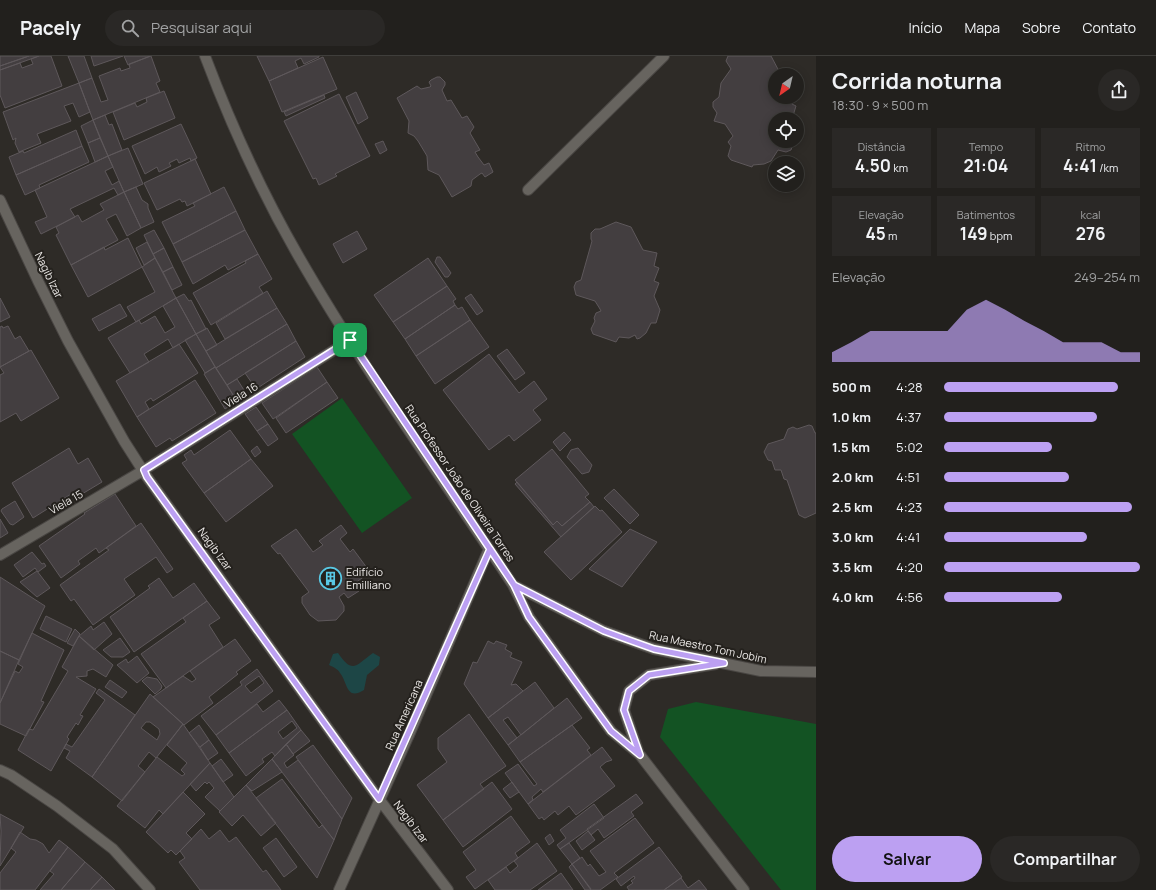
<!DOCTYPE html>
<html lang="pt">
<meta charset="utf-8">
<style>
:root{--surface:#22201d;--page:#2a2826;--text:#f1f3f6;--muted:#a2a3a4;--line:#3f3e3b;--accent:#bca0f2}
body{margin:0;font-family:Manrope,sans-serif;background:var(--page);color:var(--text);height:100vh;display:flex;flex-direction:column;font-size:15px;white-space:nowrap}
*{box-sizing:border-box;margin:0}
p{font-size:13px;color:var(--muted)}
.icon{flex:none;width:22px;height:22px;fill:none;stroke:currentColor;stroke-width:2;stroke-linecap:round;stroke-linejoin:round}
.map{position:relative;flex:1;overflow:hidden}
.details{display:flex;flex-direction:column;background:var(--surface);width:340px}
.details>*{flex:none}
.needle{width:26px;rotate:214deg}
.buttons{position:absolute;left:768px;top:12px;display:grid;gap:8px}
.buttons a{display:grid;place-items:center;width:36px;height:36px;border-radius:50%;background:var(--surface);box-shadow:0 2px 10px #0003,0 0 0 1px var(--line);font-size:20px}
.pin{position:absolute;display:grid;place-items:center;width:34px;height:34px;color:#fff;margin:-17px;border-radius:8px;box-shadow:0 2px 6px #0006}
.round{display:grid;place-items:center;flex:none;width:42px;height:42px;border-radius:21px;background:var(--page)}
.summary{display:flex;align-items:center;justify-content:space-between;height:68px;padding:0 16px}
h1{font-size:22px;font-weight:700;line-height:30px}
.stats{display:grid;grid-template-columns:repeat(3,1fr);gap:6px;height:68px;padding:4px 16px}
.stats div{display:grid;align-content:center;border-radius:0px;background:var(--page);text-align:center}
.stats b{font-size:17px;font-weight:700}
.stats small{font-size:11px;font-weight:400}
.stats p{font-size:11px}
.chart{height:112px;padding:8px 16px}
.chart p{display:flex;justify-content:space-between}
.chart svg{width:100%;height:72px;margin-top:4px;fill:var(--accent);opacity:.7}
.button{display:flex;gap:8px;margin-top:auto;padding:8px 16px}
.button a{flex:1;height:46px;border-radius:24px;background:var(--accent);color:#111;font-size:16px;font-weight:700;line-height:46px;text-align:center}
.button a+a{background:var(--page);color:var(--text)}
ul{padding:0 16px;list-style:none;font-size:13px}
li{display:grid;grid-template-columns:64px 48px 1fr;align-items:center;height:30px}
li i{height:10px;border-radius:5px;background:var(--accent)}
header{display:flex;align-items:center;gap:24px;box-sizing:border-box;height:56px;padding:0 20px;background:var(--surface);border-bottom:1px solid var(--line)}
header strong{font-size:19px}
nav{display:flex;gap:22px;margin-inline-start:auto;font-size:14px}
.search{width:280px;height:36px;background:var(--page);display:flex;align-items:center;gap:10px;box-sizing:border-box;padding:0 14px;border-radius:22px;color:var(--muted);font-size:15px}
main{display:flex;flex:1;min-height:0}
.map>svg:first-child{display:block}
.green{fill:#135323}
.water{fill:#1d4646}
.building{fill:#433e40;stroke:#5e585b;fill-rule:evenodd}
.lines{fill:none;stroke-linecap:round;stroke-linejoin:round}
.service-casing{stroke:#494643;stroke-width:12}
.minor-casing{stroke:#494643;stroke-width:12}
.service{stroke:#67645f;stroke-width:10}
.minor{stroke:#67645f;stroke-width:10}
.route-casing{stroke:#fff;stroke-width:8}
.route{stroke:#bca0f2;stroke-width:5}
.labels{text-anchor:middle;stroke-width:4;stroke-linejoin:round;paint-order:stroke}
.street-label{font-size:11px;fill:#ebe8e6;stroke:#24211d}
.poi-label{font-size:11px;fill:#ebe8e6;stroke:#24211d;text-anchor:start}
</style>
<header>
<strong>Pacely</strong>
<div class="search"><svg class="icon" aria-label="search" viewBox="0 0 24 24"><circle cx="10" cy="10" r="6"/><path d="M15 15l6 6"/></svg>Pesquisar aqui</div>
<nav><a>Início</a><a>Mapa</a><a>Sobre</a><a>Contato</a></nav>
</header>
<main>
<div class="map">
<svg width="816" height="834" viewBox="0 0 816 834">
<rect width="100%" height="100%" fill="#2e2b27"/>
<path class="green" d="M342 342 412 442 362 477 292 378Z
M696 646 816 668V834H781L660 681 668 653Z"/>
<path class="water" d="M338 597C353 619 356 609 373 597L380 601 379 609 367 619 364 634C346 645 348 627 340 617 338 613 333 611 329 609L333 598Z"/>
<path class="building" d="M0 0H29L0 10Z
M29 0H39L0 14V10Z
M39 0H51L62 30 5 52 0 39V14L20 7 22 12 33 8 31 3Z
M68 0H84L92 22 79 27Z
M91 0H123L94 10Z
M124 0H150L128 9Z
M151 0 160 25 156 27 160 36 93 64 79 27 92 22 101 46 108 44 99 20 120 12 121 15 130 12 129 8Z
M257 0H319V1L304 8 301 2 295 5 298 12 269 25Z
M728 0H771L780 17 787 19H775V41H795L792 48 796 50 792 63H775V85H794L791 94 786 96 778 94 771 105 764 108 753 109 752 111 731 104 728 100 731 90 728 86 733 80 725 68 714 65 717 57 713 51V46L719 41 721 27 731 13 726 5Z
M323 1 337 33 282 56 269 25Z
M437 21H440L445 26V29L442 34 447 45 451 44 462 62 467 60 474 71 470 77 480 94 475 96 478 101 484 109 489 107 493 116 485 121 482 117 480 118 472 124 471 130 452 141 439 119 428 114 427 100 418 85 414 80 408 77 409 65 397 42 417 30 421 33 430 31 431 30 429 26 431 24Z
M79 27 90 56 79 61 73 47 64 50 71 65 37 78 41 87 19 96 15 87 16 82 13 84 3 56Z
M164 35 175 62 124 84 113 56 135 47 137 51 147 46 146 42Z
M356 36 368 62 358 68 346 41Z
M339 38 370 100 335 118 337 120 319 129 316 122 313 123 284 65Z
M324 39 325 42 286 60 284 56Z
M105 59 109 69 112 68 122 94 108 100 93 64Z
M93 64 100 82 88 87 81 70Z
M181 68 197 102 191 105 190 102 179 107 177 103 169 107 171 110 159 116 157 111 145 118 132 90Z
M76 74 82 90 16 119 9 101 23 95 24 97Z
M100 82 108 100 95 106 88 87Z
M383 85 387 94 380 98 375 88Z
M82 90 89 106 39 129 40 132 25 139 16 119Z
M128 92 143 128 124 136 108 100Z
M108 100 113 111 105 115 112 129 119 125 124 136 118 139 114 132 70 153 75 161 41 178 35 166 47 161 35 134Z
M195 103 211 138 187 150 185 145 182 146 180 143 157 154 144 127Z
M136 131 142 144 148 148V152L154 166 141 172 124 136Z
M224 131 236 155 173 188 162 166 195 150 193 147Z
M124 136 141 172 127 180 116 158 106 163 118 184 71 209 56 179 59 177 56 171 78 159 82 166 104 154 100 148Z
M236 155 245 174 182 206 173 188Z
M616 166 631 171 643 194 657 197 654 210 659 212 654 225 659 227 654 240 660 254 656 267H651L646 277 640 282 637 283 635 279 629 282 619 281 616 286 593 278 591 273 595 265 594 262 596 257 601 255 600 253 595 245 576 239 574 231 576 226 581 224 592 185 591 183V177L595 173H600Z
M154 174 164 192 153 198 144 179Z
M245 174 258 198 228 214 225 209 193 228 182 206Z
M357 175 367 193 343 207 333 188Z
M128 182 142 211 88 241 71 209 104 191 105 194Z
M147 186 155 202 144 209 136 192Z
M164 192 173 211 163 216 153 198Z
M258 198 272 223 259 231 263 237 211 269 193 237 246 207 245 205Z
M437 201H440L451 217 448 221H445L435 206Z
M155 202 176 242 136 266 127 251 155 236 142 211Z
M428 202 447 230 393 266 374 239Z
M173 211 182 229 172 234 163 216Z
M447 230 456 243 453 245 455 249 405 283 393 266Z
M267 235 277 252 225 283 216 267Z
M184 238 189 245 191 244 206 273 196 278 176 242Z
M471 238 483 255 477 259 465 242Z
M0 242 10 261 0 266Z
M176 242 196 278 173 292 168 283 144 298 149 306 130 317 108 282 139 264 141 268 155 260 165 277 175 271 163 250Z
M120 248 127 260 99 275 92 263Z
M455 249 458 253 462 251 470 264 416 300 405 283Z
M277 252 287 268 216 312 206 295Z
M470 264 489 291 435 328 416 300Z
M287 268 296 285 227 329 216 312Z
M2 270 3 272 8 270 15 283 20 280 29 295 0 311V271Z
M207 272 217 289 206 295 196 278Z
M196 278 215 311 205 317 185 284Z
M296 285 305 301 256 333 245 317Z
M179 288 198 317 153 345 151 342 145 346 149 353 137 361 116 325Z
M507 293 525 317 515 324 497 300Z
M31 294 59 342 21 365 16 357 0 366V319L4 317 0 311Z
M489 298 519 337 534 325 547 343 533 354 541 364 514 385 509 379 489 394 443 334Z
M215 311 237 345 225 353 204 318Z
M317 311 327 326 273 363 262 347Z
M237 323 247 339 237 345 227 329Z
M195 324 216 357 172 385 170 382 156 391 137 361Z
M327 326 338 342 286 377 276 362Z
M256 351 268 368 257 375 245 358Z
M268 368 278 383 268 390 257 375Z
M809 369 812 370 815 377H816V457L805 462 799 459 787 424 784 423 781 414H775L772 405 768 404 764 396 768 388 784 383 788 373 793 371 797 373Z
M230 374 251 403 204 437 182 407 187 404 184 399 191 394 194 399Z
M564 376 571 384 560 395 553 386Z
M257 390 261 396 255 401 251 395Z
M69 392 78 408 88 402 102 426 82 438 79 433 33 462 12 427Z
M578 392 592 409 589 416 582 418 567 401 571 394Z
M552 393 589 438 585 441 590 446 562 470 557 465 553 469 515 424Z
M251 403 273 430 226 466 204 437Z
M517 426 553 469 557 465 562 470 590 446 594 451 561 481 515 428Z
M614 433 639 459 630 468 604 442Z
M115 438 136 470 99 497 96 492 78 505 80 508 61 522 39 490 85 458 84 457Z
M15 445 24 461 13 469 10 468 1 455 2 453Z
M595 450 600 455 602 454 622 476 571 524 544 496Z
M0 463 8 477 0 482Z
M141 467 173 513 167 517 156 501 124 523 135 539 93 569 74 543 71 545 60 529 109 494 106 492Z
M341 469 347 477 340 483 350 496 353 493 370 516 354 528 359 535 348 542 344 537 339 541 344 550V555L336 564 318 565 310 559 302 547V541L309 536 280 497 278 498 271 490 296 473 313 496 323 489 319 485Z
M630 473 657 486 622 531 589 513Z
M32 496 42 508 44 507 46 510 38 516 35 512 23 521 14 509Z
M37 515 50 532 37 541 20 526Z
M0 521 45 550 19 604 0 595Z
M159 522 173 542 194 527 207 545 134 596 110 561 150 532 148 530Z
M207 545 220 562 209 569 223 591 166 632 141 598 186 566 183 562Z
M46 560 72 573 66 586 40 573Z
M104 566 112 578 94 594 79 580 91 570 93 574Z
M75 573 80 578 73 590 67 587Z
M32 577 64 594 41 645 44 646 26 680 0 668V647L15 615 19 617 23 611 18 608Z
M79 580 113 609 106 621 93 613 87 615V620L76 621 96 633 80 659 83 660 78 669 76 667 67 681 69 683 51 715 18 694 29 673 33 674 68 615 62 611Z
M120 582 130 596 123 601H111L103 594Z
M235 583 251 605 236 616 238 618 209 641 213 647 184 669 153 641 183 620 192 626 196 623 190 615Z
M488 585 494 588 496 585 507 589 505 593 512 597 510 601 522 606 511 629 516 628 523 635 488 662 464 628 473 606 477 607Z
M0 595 19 604 0 647Z
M137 600 149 617 137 627 117 609 126 603 128 607Z
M257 613 273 635 216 679 201 660 242 629 240 626ZM259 620 264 627 251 637 245 630Z
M147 621 157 623 162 630 161 633 155 638 142 625Z
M110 624 127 636 122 642 105 631Z
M535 626 554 652 521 679 508 661 503 664 517 682 508 689 488 662Z
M99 633 135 659 92 721 66 702 70 695 64 692 66 688 72 691 105 644 96 637Z
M150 638 183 668 156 702 149 696 138 710 145 716 122 745 92 721ZM146 666H150L159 673 160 678 157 684 141 672Z
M567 642 582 662 520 706 508 689Z
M279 644 287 654 229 697 216 679 257 648 263 656Z
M287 654 301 674 275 700 272 696 262 703 264 706 246 720 229 697ZM292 665 297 672 283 683 278 676Z
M469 658 506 710 480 728 484 733 443 764 417 729 447 706 438 693V682Z
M183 668 210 707 163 758 159 754 145 772 117 750 157 701 182 720 185 718 181 714 187 707 167 689Z
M199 669 209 684 200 691 189 677Z
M572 669 590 692 587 694 591 699 543 736 541 733 532 741 533 744 528 748 505 717 518 708 534 730 537 728 520 706Z
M301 674 310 685 293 698 286 688Z
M209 684 218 697 208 704 200 691Z
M286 688 294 699 284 707 287 712 298 704 342 763 334 784 272 703Z
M313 689 352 742 342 763 296 701Z
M602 691 612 704 606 706 600 711 615 730 576 759 569 750 558 759 555 755 544 764 542 761 539 763 528 748Z
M221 703 233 719 223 726 212 710Z
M272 703 282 716 252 735 246 729Z
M210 707 234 741 220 755 205 741 214 732 209 726 207 728 205 726 196 735 190 728Z
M282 723 319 772 322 769 334 784 317 822 256 742Z
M492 726 512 753 463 791 443 764Z
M512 726 519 736 510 742 503 733Z
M246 729 276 767 261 780 243 759 232 770 219 756Z
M183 736 205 758 186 777 192 783 176 799 171 794 168 797 146 776Z
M636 738 643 747 631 756 634 760 604 782 598 773 591 779 587 773Z
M594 748 604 762 560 793 557 789 566 782 560 774Z
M0 758 24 771 0 810 1 775Z
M511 760 530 786 515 797 518 802 475 833 466 821 476 814 463 796Z
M635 762 654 787 614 817 618 821 600 834H591L572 808 582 801 588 810 590 808 599 820 606 816 590 795Z
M201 773 209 783 220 774 229 786 236 781 263 816 266 814 281 834H200L179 806 185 802 180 795Z
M588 775 595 784 582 794 576 785Z
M20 776 30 783 36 784 43 788 49 797 59 784 68 791 35 834H0V817L16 796 11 792Z
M550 778 554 785 549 789 545 782Z
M276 782 297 811 284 821 263 792Z
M537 787 557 815 530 834H495L488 824 506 811 510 817 518 810 514 805Z
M569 787 580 802 572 808 560 793Z
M68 791 85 806 61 834H40L54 818 50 815Z
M659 791 682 821 664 834H629L627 831 633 827 631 825 635 822 634 820 621 830 616 823Z
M85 806 102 821 90 834H61Z
M572 808 591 833 590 834H585L569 811Z
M561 817 573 834H538Z
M102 821 115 834H90Z
M681 822 688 832 699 824 707 834H664Z"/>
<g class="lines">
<defs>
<path id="service" d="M528 134 664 0"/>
<path id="minor" d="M205 0C231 69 262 137 299 201 364 314 441 420 513 529L529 561 611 675 640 699 744 834
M0 144 38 225 68 285 124 385 147 421 379 743 448 834
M0 499 144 414 350 284
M513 529 604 575 654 593 761 615 816 616
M639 698 624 654 629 635 649 619 716 608
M0 714 11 719 57 750 113 793 150 834
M339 834 409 679 489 493"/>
</defs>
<use href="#service" class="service-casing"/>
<use href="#minor" class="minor-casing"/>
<use href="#service" class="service"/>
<use href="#minor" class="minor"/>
</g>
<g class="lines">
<defs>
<path id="route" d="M350 284 144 414 147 421 379 743 490 493 514 529 529 561 611 675 640 699 624 654 629 635 649 619 724 607 654 593 626 583 604 575 514 529 350 284"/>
</defs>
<use href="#route" class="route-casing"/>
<use href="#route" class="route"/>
</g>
<defs>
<symbol id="building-ring" viewBox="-11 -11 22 22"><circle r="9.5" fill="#24211d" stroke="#59c8e4" stroke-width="1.5"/><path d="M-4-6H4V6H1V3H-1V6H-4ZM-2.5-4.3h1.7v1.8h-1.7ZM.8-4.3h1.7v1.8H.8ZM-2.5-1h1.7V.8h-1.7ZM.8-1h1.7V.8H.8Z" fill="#59c8e4"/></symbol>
</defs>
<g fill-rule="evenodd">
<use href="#building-ring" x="318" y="510" width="25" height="25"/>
</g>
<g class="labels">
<g class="street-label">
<text transform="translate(49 219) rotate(64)" y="4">Nagib Izar</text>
<text transform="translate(241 339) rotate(-32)" y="4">Viela 16</text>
<text transform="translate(460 427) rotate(56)" y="4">Rua Professor João de Oliveira Torres</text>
<text transform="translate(66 446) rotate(-30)" y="4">Viela 15</text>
<text transform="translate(215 493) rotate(54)" y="4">Nagib Izar</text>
<text transform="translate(708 591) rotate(12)" y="4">Rua Maestro Tom Jobim</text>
<text transform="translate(404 659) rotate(-66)" y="4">Rua Americana</text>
<text transform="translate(411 766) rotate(53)" y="4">Nagib Izar</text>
</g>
<g class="poi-label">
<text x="346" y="520">Edifício<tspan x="346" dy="13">Emilliano</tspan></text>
</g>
</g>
</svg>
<div class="buttons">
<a><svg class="needle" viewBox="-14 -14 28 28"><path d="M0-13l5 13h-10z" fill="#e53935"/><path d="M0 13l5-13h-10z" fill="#a2a3a4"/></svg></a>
<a><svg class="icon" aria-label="locate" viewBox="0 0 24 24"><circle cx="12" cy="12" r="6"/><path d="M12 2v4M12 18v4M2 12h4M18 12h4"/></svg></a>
<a><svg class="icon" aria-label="layers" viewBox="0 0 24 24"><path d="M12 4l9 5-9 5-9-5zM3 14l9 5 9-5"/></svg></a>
</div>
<div class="pin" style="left:350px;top:284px;background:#1e9e55"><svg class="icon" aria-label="arrive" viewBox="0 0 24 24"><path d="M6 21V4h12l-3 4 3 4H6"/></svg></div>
</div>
<section class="details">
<div class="summary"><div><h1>Corrida noturna</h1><p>18:30 · 9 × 500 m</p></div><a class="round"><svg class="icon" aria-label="share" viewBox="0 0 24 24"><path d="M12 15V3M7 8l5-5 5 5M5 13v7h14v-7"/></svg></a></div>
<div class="stats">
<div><p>Distância</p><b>4.50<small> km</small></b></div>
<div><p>Tempo</p><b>21:04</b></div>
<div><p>Ritmo</p><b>4:41<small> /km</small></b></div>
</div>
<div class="stats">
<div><p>Elevação</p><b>45<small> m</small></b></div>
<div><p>Batimentos</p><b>149<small> bpm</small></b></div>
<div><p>kcal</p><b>276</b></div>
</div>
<div class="chart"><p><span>Elevação</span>249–254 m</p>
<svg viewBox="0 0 160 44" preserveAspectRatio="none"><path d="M0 44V38L10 32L20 25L30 25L40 25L50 25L60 25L70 12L80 6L90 12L100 19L110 25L120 32L130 32L140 32L150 38L160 38V44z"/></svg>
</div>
<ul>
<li><b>500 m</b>4:28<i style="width:89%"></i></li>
<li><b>1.0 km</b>4:37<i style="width:78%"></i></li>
<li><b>1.5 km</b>5:02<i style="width:55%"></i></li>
<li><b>2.0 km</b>4:51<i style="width:64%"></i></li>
<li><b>2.5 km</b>4:23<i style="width:96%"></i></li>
<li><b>3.0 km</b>4:41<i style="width:73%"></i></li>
<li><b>3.5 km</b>4:20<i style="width:100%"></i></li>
<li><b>4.0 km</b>4:56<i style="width:60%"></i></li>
</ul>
<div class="button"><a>Salvar</a><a>Compartilhar</a></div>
</section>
</main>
